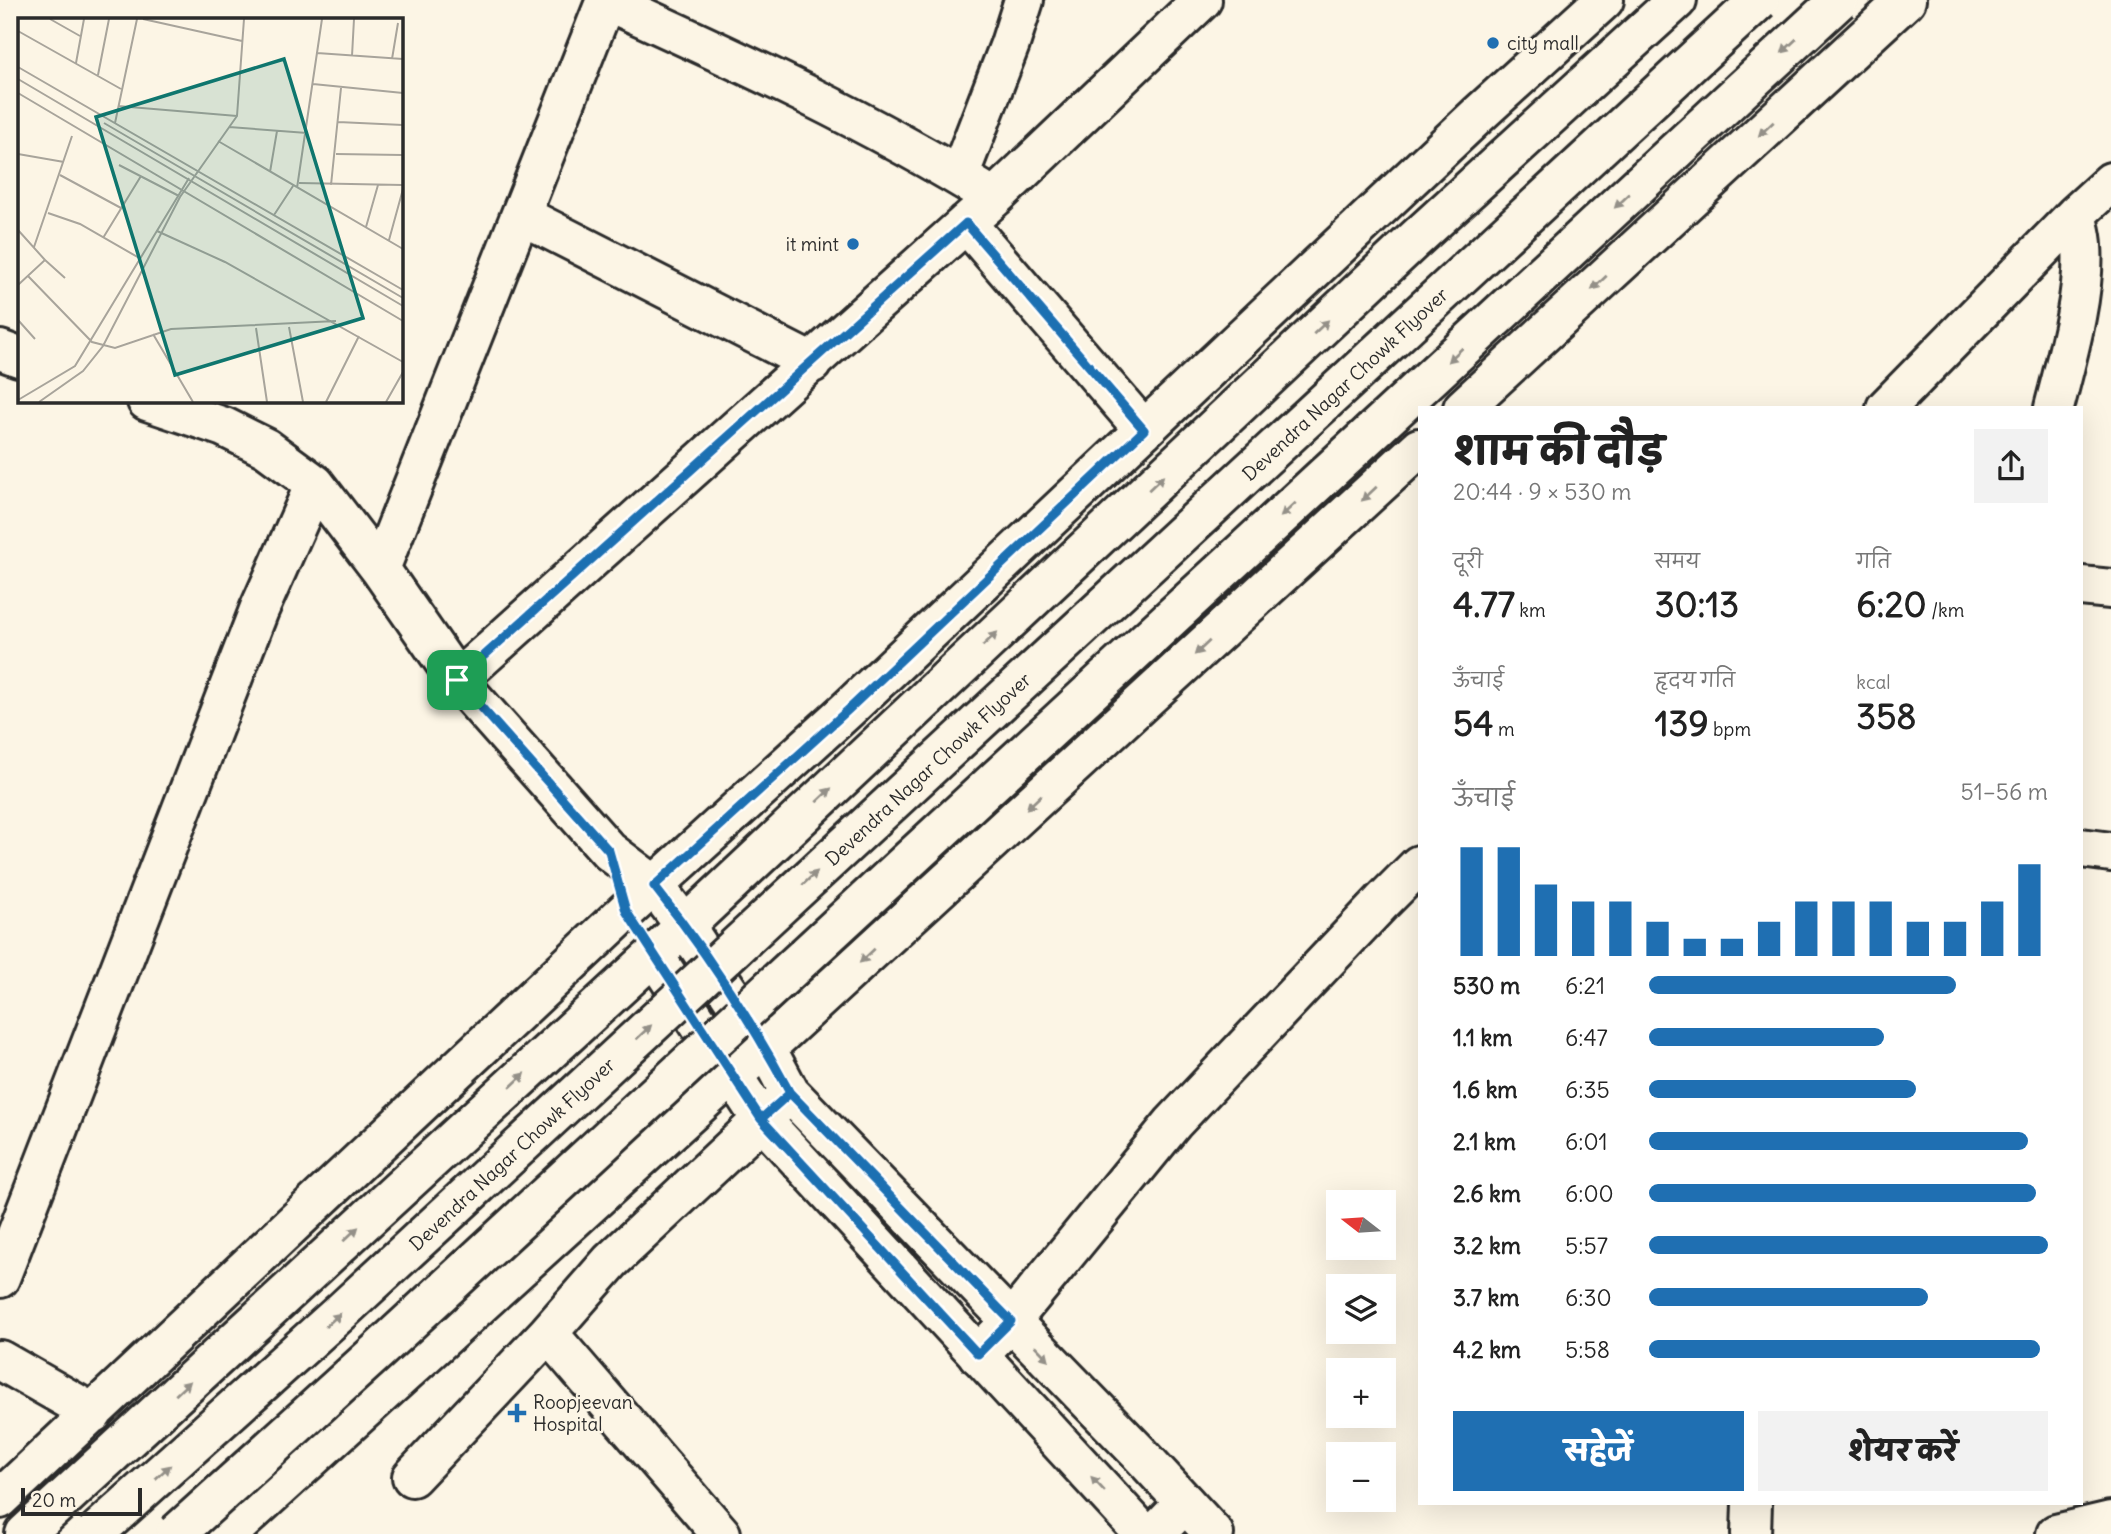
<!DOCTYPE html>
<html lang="hi">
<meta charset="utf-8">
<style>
:root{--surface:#fff;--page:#f2f2f2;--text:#222;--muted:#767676;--accent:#1f6fb2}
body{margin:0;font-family:Delius,"Playpen Sans Deva",sans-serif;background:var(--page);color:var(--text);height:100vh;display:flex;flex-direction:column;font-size:26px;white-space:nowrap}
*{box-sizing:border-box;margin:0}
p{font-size:23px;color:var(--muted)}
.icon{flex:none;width:38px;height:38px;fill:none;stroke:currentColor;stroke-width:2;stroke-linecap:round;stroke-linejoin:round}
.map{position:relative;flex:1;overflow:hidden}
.details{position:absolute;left:1418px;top:406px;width:665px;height:1099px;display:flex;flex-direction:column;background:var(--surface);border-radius:0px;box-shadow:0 7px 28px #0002}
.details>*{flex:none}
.needle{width:46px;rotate:287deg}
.controls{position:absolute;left:1326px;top:1190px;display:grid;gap:14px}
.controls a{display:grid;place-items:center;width:70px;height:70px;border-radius:0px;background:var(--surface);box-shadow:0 7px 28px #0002;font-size:35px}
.scale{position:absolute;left:21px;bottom:18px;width:121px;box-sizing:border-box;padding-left:7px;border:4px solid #2b2b2b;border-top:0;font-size:19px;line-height:24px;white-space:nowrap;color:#2b2b2b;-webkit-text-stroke:5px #fcf5e5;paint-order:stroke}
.pin{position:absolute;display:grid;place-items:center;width:60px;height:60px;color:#fff;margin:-30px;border-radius:14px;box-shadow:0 4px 10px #0006}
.round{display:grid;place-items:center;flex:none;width:74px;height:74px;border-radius:0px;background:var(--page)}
.head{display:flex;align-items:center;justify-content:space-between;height:119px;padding:0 35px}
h1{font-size:38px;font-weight:800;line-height:52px}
.stats{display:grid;grid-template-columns:repeat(3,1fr);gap:10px;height:119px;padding:7px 35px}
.stats div{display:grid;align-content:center}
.stats b{font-size:35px;font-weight:800}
.stats small{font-size:19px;font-weight:400}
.stats p{font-size:19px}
.chart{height:196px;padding:14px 35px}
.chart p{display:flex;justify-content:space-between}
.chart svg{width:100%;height:126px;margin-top:7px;stroke:var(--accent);stroke-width:6}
.action{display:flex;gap:14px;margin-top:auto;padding:14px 35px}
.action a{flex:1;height:80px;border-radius:0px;background:var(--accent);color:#fff;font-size:28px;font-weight:800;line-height:80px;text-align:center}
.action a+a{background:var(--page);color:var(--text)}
ul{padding:0 35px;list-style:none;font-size:23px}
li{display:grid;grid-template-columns:112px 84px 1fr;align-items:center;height:52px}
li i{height:18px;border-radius:9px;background:var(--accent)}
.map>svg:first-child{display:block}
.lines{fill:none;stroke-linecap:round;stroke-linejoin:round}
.minor-casing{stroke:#2b2b2b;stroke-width:44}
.tertiary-casing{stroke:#2b2b2b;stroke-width:44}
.minor{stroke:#fcf5e5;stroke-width:38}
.tertiary{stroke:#fcf5e5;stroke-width:38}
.trunk-bridge-casing{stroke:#2b2b2b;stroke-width:44;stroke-linecap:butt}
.trunk-bridge{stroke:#fcf5e5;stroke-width:38}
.oneway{fill:#949088}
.route-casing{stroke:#fff;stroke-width:14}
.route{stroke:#1f6fb2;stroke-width:9}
.poi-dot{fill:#1f6fb2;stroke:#fcf5e5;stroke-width:2.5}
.labels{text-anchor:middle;stroke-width:5;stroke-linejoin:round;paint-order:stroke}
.poi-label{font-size:19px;fill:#2b2b2b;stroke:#fcf5e5;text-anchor:start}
.street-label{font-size:19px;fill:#2b2b2b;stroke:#fcf5e5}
.inset-road{fill:none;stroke:#a8a49b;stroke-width:2}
.view{fill:#0f766e;fill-opacity:0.15;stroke:#0f766e;stroke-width:3.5}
.inset-edge{fill:none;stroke:#2b2b2b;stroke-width:3.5}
</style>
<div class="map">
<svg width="2111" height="1534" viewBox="0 0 2111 1534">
<rect width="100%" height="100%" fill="#fcf5e5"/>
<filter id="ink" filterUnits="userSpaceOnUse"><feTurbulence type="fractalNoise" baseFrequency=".0143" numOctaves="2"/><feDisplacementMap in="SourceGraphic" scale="14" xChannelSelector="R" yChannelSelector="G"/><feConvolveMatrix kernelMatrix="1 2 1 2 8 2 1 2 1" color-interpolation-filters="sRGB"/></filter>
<g filter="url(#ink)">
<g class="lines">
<defs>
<path id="minor" d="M605 0C737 60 870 121 994 198
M959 176 1010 44 1024 0
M521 215 812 363
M966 223 1144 430
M0 350 19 357
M147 401 224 427 266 448 315 484 380 569 457 680 609 851 654 885 685 926
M1886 408 2076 214 2111 182
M2054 408C2066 361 2086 293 2082 246 2082 235 2078 224 2076 214
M380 569 606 0
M2081 586 2111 589
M457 680 994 198 1202 0
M2081 848 2111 852
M0 1278 259 610 315 484
M548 1333 721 1534
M978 1355 1011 1321 1173 1123 1382 902 1419 865
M0 1360 93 1413
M412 1477 548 1333 611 1261 786 1097
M0 1499 626 911 847 710 1479 114 1604 0
M1155 1534 1185 1503
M1751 1534 1752 1503
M2056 1534 2111 1521"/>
<path id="tertiary" d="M1463 408 1906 0
M685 926 766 1048 790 1093 1140 1454 1214 1534
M654 955 761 1119 1144 1534
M25 1534 654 955 1412 242 1677 0
M228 1534 731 1076 766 1048 1419 448"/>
</defs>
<use href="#minor" class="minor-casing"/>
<use href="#tertiary" class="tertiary-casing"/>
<use href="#minor" class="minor"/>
<use href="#tertiary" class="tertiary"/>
<defs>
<path id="trunk-bridge" d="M94 1534 342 1311 1759 0
M176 1534 378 1351 1839 0"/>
</defs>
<use href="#trunk-bridge" class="trunk-bridge-casing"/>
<use href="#trunk-bridge" class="trunk-bridge"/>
</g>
<defs><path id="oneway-solid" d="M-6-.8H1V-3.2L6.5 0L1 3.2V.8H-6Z" transform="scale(1.75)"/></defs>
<g class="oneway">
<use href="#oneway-solid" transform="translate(1789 46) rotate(137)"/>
<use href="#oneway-solid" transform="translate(1766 129) rotate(137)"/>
<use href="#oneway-solid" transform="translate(1622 201) rotate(137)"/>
<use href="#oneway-solid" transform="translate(1599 283) rotate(137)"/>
<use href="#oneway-solid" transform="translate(1321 327) rotate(-43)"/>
<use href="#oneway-solid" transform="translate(1455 355) rotate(137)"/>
<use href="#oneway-solid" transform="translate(1156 483) rotate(-43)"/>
<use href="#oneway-solid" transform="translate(1369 494) rotate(137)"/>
<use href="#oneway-solid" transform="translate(1288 510) rotate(137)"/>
<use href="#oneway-solid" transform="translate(990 639) rotate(-43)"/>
<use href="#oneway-solid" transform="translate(1202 648) rotate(137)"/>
<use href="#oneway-solid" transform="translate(824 795) rotate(-43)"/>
<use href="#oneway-solid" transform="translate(1034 802) rotate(137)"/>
<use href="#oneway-solid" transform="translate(810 878) rotate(-43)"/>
<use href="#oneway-solid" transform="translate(867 956) rotate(137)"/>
<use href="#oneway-solid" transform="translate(644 1032) rotate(-43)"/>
<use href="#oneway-solid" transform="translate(518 1080) rotate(-43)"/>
<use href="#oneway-solid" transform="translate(351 1234) rotate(-43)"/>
<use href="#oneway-solid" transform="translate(333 1320) rotate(-42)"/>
<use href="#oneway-solid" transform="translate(1042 1353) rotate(46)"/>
<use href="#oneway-solid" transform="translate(183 1388) rotate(-43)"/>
<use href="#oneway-solid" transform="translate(163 1472) rotate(-42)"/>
<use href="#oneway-solid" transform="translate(1098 1484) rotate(-133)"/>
</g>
</g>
<g class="lines" filter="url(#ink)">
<defs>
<path id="route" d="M457 680 609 851 626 911 761 1119 790 1093 1011 1321 978 1354 761 1119 790 1093C751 1020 705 950 654 886L848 710 1144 430 966 223 457 680"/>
</defs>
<use href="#route" class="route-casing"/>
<use href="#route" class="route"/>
</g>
<g class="poi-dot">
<circle cx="1493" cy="43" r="7"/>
<circle cx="853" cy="244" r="7"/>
<path d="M513.5 1402.5h7v7h7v7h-7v7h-7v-7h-7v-7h7z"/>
</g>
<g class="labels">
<g class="poi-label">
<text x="1507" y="50">city mall</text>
<text x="839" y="251" text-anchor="end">it mint</text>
<text x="533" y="1409">Roopjeevan<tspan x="533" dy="22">Hospital</tspan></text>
</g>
<g class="street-label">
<text transform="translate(1345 384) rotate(-43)" y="7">Devendra Nagar Chowk Flyover</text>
<text transform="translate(928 769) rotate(-43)" y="7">Devendra Nagar Chowk Flyover</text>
<text transform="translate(512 1154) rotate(-43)" y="7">Devendra Nagar Chowk Flyover</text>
</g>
</g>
<g transform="translate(18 18)">
<rect width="385" height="385" fill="#fcf5e5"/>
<path class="inset-road" d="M32 1 62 18M125 1 224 23M0 13 103 71M299 35 385 41M334 38 336 1M374 41 380 5M58 45 66 1M0 49 385 272M80 57 91 1M0 61 385 288M295 66 385 75M0 75 385 303M100 88 219 98M320 104 385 107M86 105 385 280M97 105 119 1M211 109 289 115M200 123 385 231M0 136 46 144M318 136 385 137M101 147 161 178M252 154 259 113M42 157 103 190M281 165 385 167M313 167 323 70M279 170 304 1M30 195 62 206 123 241M256 197 275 168M348 209 360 167M0 212 27 242 0 267M139 213 207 244 385 344M85 220 123 158M371 222 385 171M16 229 54 118M27 242 47 260M10 258 74 324 97 330 153 311 318 303M0 302 17 321M271 309 285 384M238 310 249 384M135 316 175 384M0 382 57 348 171 160M21 384 65 353 85 328 162 179 219 98 226 1M308 384 341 318M368 384 385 354"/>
<path class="view" d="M266 41 345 300 157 357 78 99Z"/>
<rect width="385" height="385" class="inset-edge"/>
</g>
</svg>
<div class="controls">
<a><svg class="needle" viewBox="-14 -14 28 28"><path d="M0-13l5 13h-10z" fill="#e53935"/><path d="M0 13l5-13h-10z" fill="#767676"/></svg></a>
<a><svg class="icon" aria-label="layers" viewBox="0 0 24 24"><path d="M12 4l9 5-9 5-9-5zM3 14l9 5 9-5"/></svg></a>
<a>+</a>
<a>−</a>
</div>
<div class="scale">20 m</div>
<div class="pin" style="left:457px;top:680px;background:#1e9e55"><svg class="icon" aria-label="arrive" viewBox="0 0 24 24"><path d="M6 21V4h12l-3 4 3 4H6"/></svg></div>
<section class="details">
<div class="head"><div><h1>शाम की दौड़</h1><p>20:44 · 9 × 530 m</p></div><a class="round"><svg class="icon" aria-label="share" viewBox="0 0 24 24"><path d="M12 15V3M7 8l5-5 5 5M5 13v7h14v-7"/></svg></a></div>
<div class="stats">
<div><p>दूरी</p><b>4.77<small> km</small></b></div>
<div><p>समय</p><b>30:13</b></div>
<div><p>गति</p><b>6:20<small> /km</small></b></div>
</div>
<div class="stats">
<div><p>ऊँचाई</p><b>54<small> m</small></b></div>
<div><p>हृदय गति</p><b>139<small> bpm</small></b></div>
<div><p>kcal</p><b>358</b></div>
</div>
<div class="chart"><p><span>ऊँचाई</span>51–56 m</p>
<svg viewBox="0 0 160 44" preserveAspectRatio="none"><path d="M5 44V6M15 44V6M25 44V19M35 44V25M45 44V25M55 44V32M65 44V38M75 44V38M85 44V32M95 44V25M105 44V25M115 44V25M125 44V32M135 44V32M145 44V25M155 44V12"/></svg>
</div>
<ul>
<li><b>530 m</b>6:21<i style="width:77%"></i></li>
<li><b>1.1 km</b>6:47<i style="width:59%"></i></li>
<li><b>1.6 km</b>6:35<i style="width:67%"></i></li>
<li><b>2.1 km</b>6:01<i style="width:95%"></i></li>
<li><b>2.6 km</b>6:00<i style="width:97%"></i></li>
<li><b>3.2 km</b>5:57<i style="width:100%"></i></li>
<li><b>3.7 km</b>6:30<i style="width:70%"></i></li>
<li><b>4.2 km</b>5:58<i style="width:98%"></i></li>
</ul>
<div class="action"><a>सहेजें</a><a>शेयर करें</a></div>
</section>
</div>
